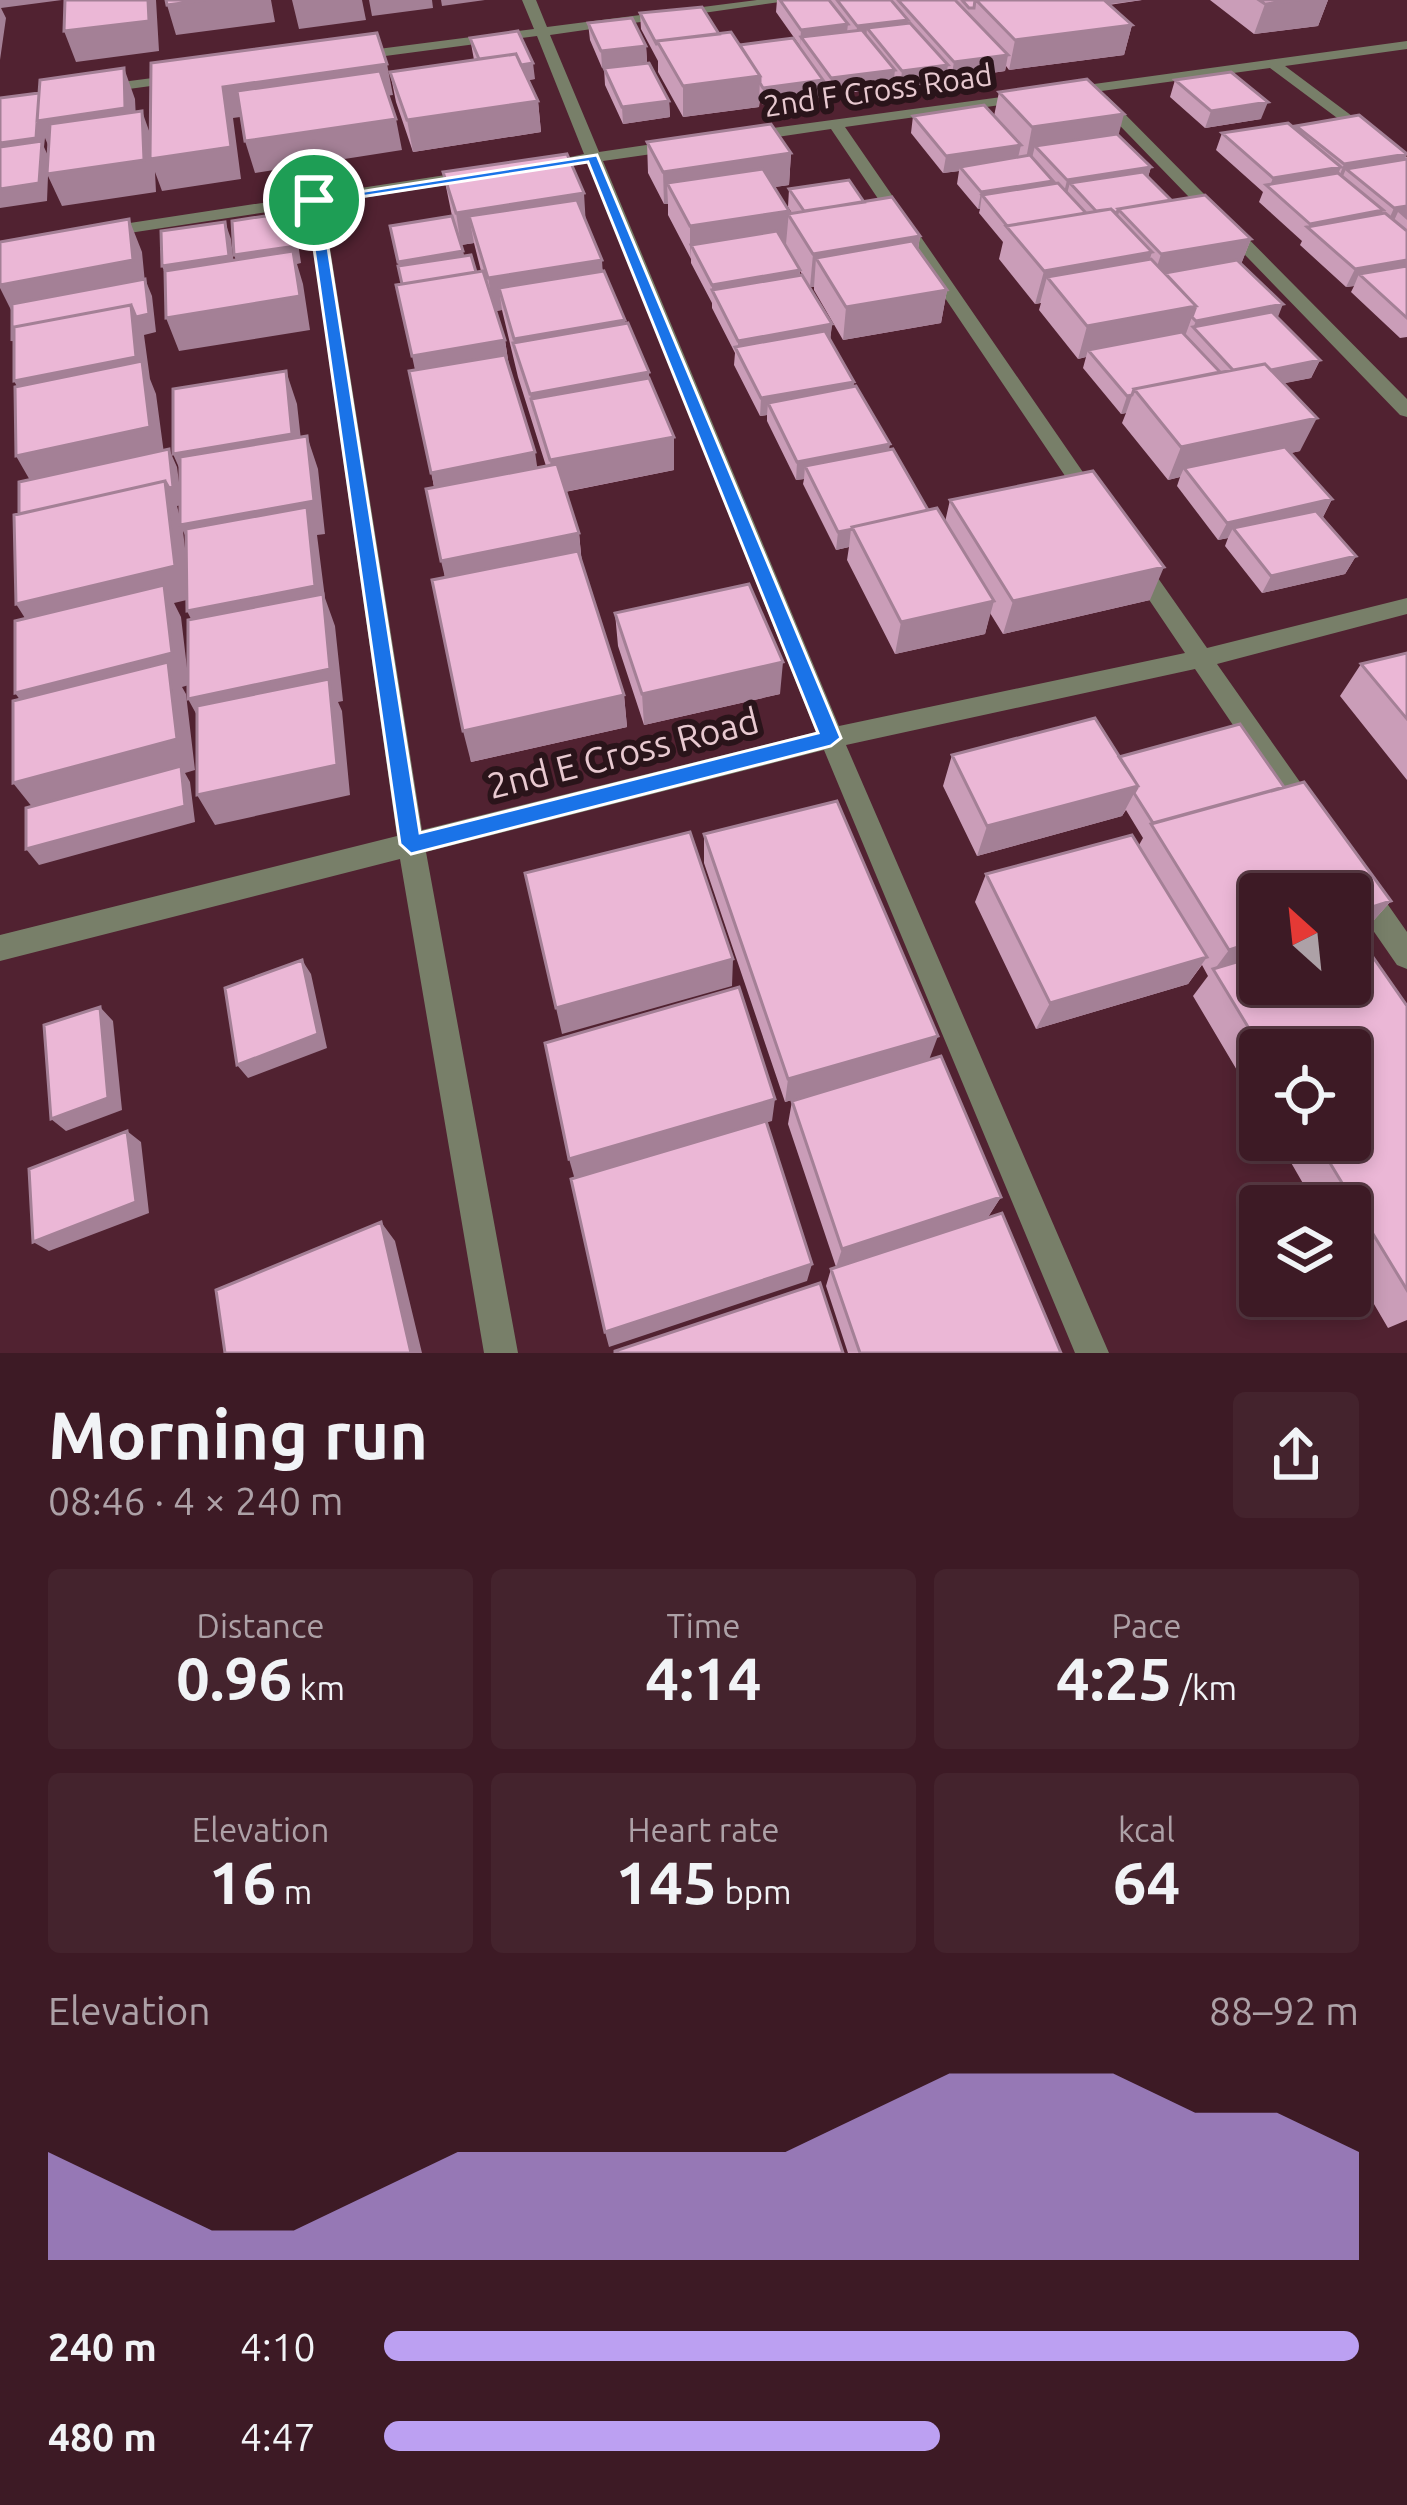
<!DOCTYPE html>
<meta charset="utf-8">
<style>
:root{--surface:#3d1a25;--page:#44232d;--text:#f1f3f6;--muted:#ada1a7;--line:#563842;--accent:#bca0f2}
body{margin:0;font-family:Ubuntu,sans-serif;background:var(--page);color:var(--text);height:100vh;display:flex;flex-direction:column;font-size:45px;white-space:nowrap}
*{box-sizing:border-box;margin:0}
p{font-size:39px;color:var(--muted)}
.icon{flex:none;width:66px;height:66px;fill:none;stroke:currentColor;stroke-width:2;stroke-linecap:round;stroke-linejoin:round}
.map{position:relative;height:1353px;overflow:hidden}
.details{display:flex;flex-direction:column;background:var(--surface);flex:1}
.details>*{flex:none}
.needle{width:78px;rotate:333deg}
.controls{position:absolute;left:1239px;top:873px;display:grid;gap:24px}
.controls a{display:grid;place-items:center;width:132px;height:132px;border-radius:12px;background:var(--surface);box-shadow:0 6px 18px #0003,0 0 0 3px var(--line);font-size:60px}
.pin{position:absolute;display:grid;place-items:center;width:102px;height:102px;color:#fff;margin:-51px;border:6px solid #fff;border-radius:50%;box-shadow:0 3px 12px #0007}
.round{display:grid;place-items:center;flex:none;width:126px;height:126px;border-radius:12px;background:var(--page)}
.summary{display:flex;align-items:center;justify-content:space-between;height:204px;padding:0 48px}
h1{font-size:66px;font-weight:700;line-height:90px}
.metrics{display:grid;grid-template-columns:repeat(3,1fr);gap:18px;height:204px;padding:12px 48px}
.metrics div{display:grid;align-content:center;border-radius:12px;background:var(--page);text-align:center}
.metrics b{font-size:60px;font-weight:700}
.metrics small{font-size:33px;font-weight:400}
.metrics p{font-size:33px}
.chart{height:336px;padding:24px 48px}
.chart p{display:flex;justify-content:space-between}
.chart svg{width:100%;height:216px;margin-top:12px;fill:var(--accent);opacity:.7}
ul{padding:0 48px;list-style:none;font-size:39px}
li{display:grid;grid-template-columns:192px 144px 1fr;align-items:center;height:90px}
li i{height:30px;border-radius:15px;background:var(--accent)}
.map>svg:first-child{display:block}
.lines{fill:none;stroke-linecap:round;stroke-linejoin:round}
.street{fill:#787f69;fill-rule:evenodd}
.wall{fill:#ca9db8;fill-rule:evenodd}
.shaded-wall{fill:#a48096}
.building{fill:#ebb7d6;stroke:#a48096;stroke-width:3}
.route{fill:#1a73e8;stroke:#fff;stroke-width:3;fill-rule:evenodd}
.labels{text-anchor:middle;stroke-width:12;stroke-linejoin:round;paint-order:stroke}
.far-street-label{font-size:30px;fill:#e8c9d0;stroke:#2a141a}
.street-label{font-size:36px;fill:#e8c9d0;stroke:#2a141a}
</style>
<div class="map">
<svg width="1407" height="1353" viewBox="0 0 1407 1353">
<rect width="100%" height="100%" fill="#512231"/>
<g class="lines">
<path class="street" d="M522 0H536L547 27 757 0H794L550 35 599 152 680 140 688 145 680 150 603 161 839 726 1185 653 1127 567 1138 559 1146 561 1207 648 1407 598V614L1217 664 1314 802 1318 810 1314 818 1305 821 1296 818 1195 669 846 745 1109 1353H1075L824 750 426 852 518 1353H484L400 859 0 961V935L397 836 307 206 103 237 95 232 97 228 472 171 480 176 472 181 323 204 422 830 816 732 588 163 542 170 534 165 584 154 537 36 355 60 348 56 355 52 534 29Z
M1407 41V49L1285 66 1407 157V170L1270 68 1065 96 1058 92 1065 88Z
M183 74 188 75V81L99 93 92 89 99 85Z
M1024 94 1029 95V101L845 127 1098 494 1102 499 1098 504H1084L831 129 744 142 736 137 744 132Z
M1097 96H1107L1407 399V417L1400 415 1097 102Z
M1360 876 1370 879 1407 932V969L1397 965 1350 897 1346 888 1350 879Z"/>
</g>
<path class="wall" d="M777 0H1142L1109 5 1132 25 1124 55 1009 70 1006 66 1005 71 951 79 947 74 945 81 900 88 894 80 893 87 830 95 822 84 821 97 763 105 760 100 759 107 683 117 658 72V61L641 29 640 13 719 34 740 45 800 49V46L776 12Z
M1210 0H1328L1318 26 1254 34Z
M588 23 646 46 647 62 602 68 590 40Z
M470 38 535 79 528 80 538 101 541 132 413 152 396 102 390 72 474 60Z
M604 68 669 101 670 117 623 124 605 85Z
M1175 80 1261 119 1205 128 1170 97Z
M999 92 1119 135 1151 167 1148 177 1171 200 1251 239 1241 264 1277 318 1320 360 1311 378 1284 383 1300 451 1291 453 1332 499 1323 517 1356 556 1345 574 1262 593 1225 546 1228 538 1218 540 1177 486 1180 477 1168 480 1122 423 1126 413 1121 414 1083 368 1086 357 1078 359 1039 310 1041 303 1035 304 999 259 1003 242 979 213 980 209H978L957 184 959 171 943 173 911 133 913 116H994Z
M1296 126 1407 157V337L1400 338 1351 292 1354 286 1346 287 1300 245 1302 241 1259 202 1263 192 1216 150 1222 133 1295 128Z
M647 142 791 153 789 185 774 187 789 214 792 213 788 207 789 189 864 202 920 236 918 250 947 290 941 323 843 340 814 290V287H810L800 271V275L832 324 830 340 854 382 853 387 889 450 928 510 945 522 950 500 1150 600 1003 634 990 613 985 634 895 654 847 560 849 547 836 550 803 484 804 479 796 480 767 421V415L760 416 734 365 735 353 712 308V303L691 263V259L668 215V204H664L648 173Z
M443 172 586 222 603 271 649 378 674 470 565 492 579 533 582 564 624 695 627 727 471 762 445 578 434 488 399 266 390 226 452 216ZM474 243 481 271 476 272 464 256 461 245ZM502 310 518 377 546 466 537 468 509 366 505 340 496 311Z
M615 613 780 694 644 725 618 646Z
M1407 653V780L1340 696 1361 664Z
M952 755 1119 757 1284 787 1391 901 1366 929 1356 932 1407 1006V1320L1388 1328 1350 1263V1206H1316L1278 1140H1350V1050H1260V1109L1193 996 1208 976 1202 965 1188 984 1036 1029 975 902 986 874 1139 845 1143 838 1126 810 1122 816 977 856 943 786Z
M704 834 929 1060 1001 1197 988 1217 836 1267 788 1124 792 1101 887 1072 785 1102 704 863Z
M831 1269 1061 1353H848L826 1286Z"/>
<path class="shaded-wall" d="M0 0H62L1 8 6 18 0 60Z
M148 0H156L159 51 76 62 64 31Z
M205 0H271L275 22 176 35 167 5Z
M292 0H362L366 20 299 29Z
M369 0H432L433 8 372 16Z
M441 0H485L442 6Z
M1089 0H1142L1087 7Z
M1299 0H1328L1318 26 1254 34 1265 4Z
M908 20 906 36 867 28 866 41 856 43 857 26Z
M848 24 846 40 801 37 800 46 801 30Z
M1132 25 1124 55 1009 70 1015 40Z
M646 46 647 62 602 68 601 51Z
M1008 55 1005 71 951 79 954 62Z
M533 63 535 79 486 86 484 70Z
M387 64 393 95 233 118 241 179 162 191 155 172 156 192 62 206 48 176 47 201 0 208V189L39 183 41 156 0 162V143L36 138 39 92 47 109 46 119 125 108 124 68 135 99 137 140 51 152 45 138 44 147 49 158 48 174 144 160 142 111 153 142 154 159 231 147 223 87Z
M948 65 945 81 900 88 902 71Z
M895 70 893 87 830 95 831 78Z
M760 76 759 107 683 117V86Z
M823 80 821 97 763 105V88Z
M538 101 541 132 413 152 407 120Z
M669 101 670 117 623 124 622 107Z
M1268 102 1261 119 1205 128 1211 111Z
M1124 114 1116 145 1035 146 1032 158 1026 159 1032 127Z
M396 119 402 150 255 173 245 141Z
M1021 145 1017 162 960 167 959 171 943 173 946 156Z
M791 153 789 185 677 202 667 183 668 204H664L663 172Z
M1407 154 1400 171 1346 169 1341 181 1337 182 1344 164Z
M1151 167 1146 184 1070 183 1066 197H1063L1067 180Z
M1341 167 1334 184 1269 188 1273 178Z
M1053 181 1049 198 982 195 980 209H978L981 192Z
M584 193 586 226 469 216 474 243 461 245 456 213Z
M1407 206V220L1398 212 1392 225 1386 226 1394 208Z
M1383 210 1375 228H1308L1310 224Z
M789 211 786 244 698 258 691 245 690 259V226Z
M291 212 296 230 301 263 297 264 303 284 310 330 179 351 166 318 240 273 234 255Z
M129 219 142 252 146 293 15 318 0 288V285Z
M225 222 231 239 235 273 169 284 162 266Z
M920 236 915 269 816 258 814 287H810L813 254Z
M1251 239 1238 272 1154 276 1161 254Z
M463 251 466 269 402 279 398 262Z
M1152 252 1142 285 1047 277 1040 303 1035 304 1044 271Z
M602 260 604 293 499 288 502 310 494 311 488 278Z
M1407 260V276L1359 274 1354 286 1346 287 1355 269Z
M800 270 799 288 712 290V303V285Z
M145 279 152 296 156 332 144 335 150 379 156 394 165 461 35 489 16 456 32 414 14 381 131 305Z
M947 290 941 323 843 340 846 307Z
M1283 304 1276 322 1193 328 1196 321Z
M1196 306 1184 339 1088 350 1086 357 1078 359 1087 326Z
M625 320 627 354 516 352 514 339Z
M832 324 830 342 738 353V341Z
M505 340 510 374 419 389 412 356Z
M1320 360 1311 378 1231 394 1238 376Z
M286 371 297 404 304 467 188 488 173 454Z
M649 372 650 406 531 399 535 427 530 394Z
M854 382 852 400 768 403 767 415 760 416 761 398Z
M1127 396H1132L1126 413 1121 414Z
M1317 418 1300 451 1189 475 1184 468 1180 477 1168 480 1181 447Z
M307 436 318 469 325 534 317 535 325 598 335 626 343 701 338 702 342 711 350 795 215 825 197 795 337 765 332 703 205 730 188 699 330 669 326 619 203 643 187 611 315 586 310 537 196 558 183 531 191 599 174 603 181 617 189 685 182 687 186 694 195 770 185 773 190 782 195 822 39 865 26 849 185 806 182 774 37 813 13 783 177 739 172 689 38 724 15 693 172 653 167 605 37 637 16 604 175 566 169 508 30 539 19 521 166 489 165 481 169 488 173 487 169 449 177 467 182 505 177 506 182 525 314 501Z
M674 437V470L554 494 550 460Z
M890 444 887 462 805 466 804 479 796 480 797 462Z
M535 452 540 486 439 506 431 473Z
M1332 499 1323 517 1233 528 1228 538 1218 540 1227 523Z
M851 529 849 547 836 550 838 532Z
M579 533 582 566 449 594 441 561Z
M1356 556 1345 574 1262 593 1271 576Z
M1164 567 1150 600 1003 634 1013 601Z
M994 601 985 634 895 654 901 622Z
M783 662 780 694 644 725 642 694Z
M624 695 627 727 471 762 463 731Z
M1138 786 1122 816 977 856 987 826Z
M1391 901 1366 929 1350 934V914Z
M1260 940V961L1214 970 1229 950Z
M1207 957 1188 984 1036 1029 1050 1003Z
M733 959 732 986 562 1034 556 1008Z
M302 960 311 974 327 1048 248 1078 237 1065Z
M100 1007 113 1021 122 1110 66 1131 51 1119Z
M938 1036 929 1060 785 1102 788 1079Z
M775 1099 772 1121 575 1180 569 1159Z
M127 1131 141 1142 149 1213 49 1251 33 1242Z
M1001 1197 988 1217 836 1267 842 1249Z
M381 1222 395 1241 422 1353H411Z
M812 1264 807 1281 609 1347 605 1332Z"/>
<path class="building" d="M65 0H148L149 21 64 31Z
M166 0H205L167 5Z
M780 0H829L848 24 801 30Z
M837 0H891L908 20 857 26Z
M898 0H955L1008 55 954 62Z
M962 0H975L974 8H969Z
M976 0H1104L1132 25 1015 40Z
M1259 0H1299L1265 4Z
M702 7 719 34 657 41V45L640 13Z
M632 18 646 46 601 51 588 23Z
M910 23 948 65 902 71 867 28Z
M862 30 895 70 831 78 801 37Z
M518 31 533 63 521 65 516 54 479 59 470 38Z
M731 32 760 76 683 86 657 41Z
M377 33 387 64 223 87 231 147 150 159 151 63Z
M793 38 823 80 763 88 760 83V76L740 45Z
M516 54 538 101 407 120 390 72Z
M649 63 669 101 622 107 604 68Z
M124 68 125 108 37 121 40 80Z
M380 71 396 119 245 141 237 91Z
M1231 72 1268 102 1211 111 1175 80Z
M1087 79 1124 114 1032 127 999 92Z
M39 93 36 138 0 143V98Z
M984 105 1021 145 946 156 913 116Z
M142 111 144 160 47 174 50 124Z
M1359 115 1407 154 1344 164 1296 126Z
M1288 123 1341 167 1273 178 1222 133Z
M771 124 791 153 663 172 647 142Z
M1117 134 1151 167 1067 180 1035 146Z
M42 141 39 183 0 189V147Z
M567 154 584 193 456 213 443 172Z
M1030 155 1053 181 981 192 960 167Z
M1407 159V206L1394 208 1346 169Z
M763 169 789 211 690 226 667 183Z
M1143 172 1171 200 1118 209 1117 214 1111 209 1096 211 1070 183Z
M1338 173 1383 210 1310 224 1266 185Z
M849 180 864 202 804 211 789 189Z
M1058 183 1086 213 1007 226 982 195Z
M1205 195 1251 239 1161 254 1118 209Z
M892 197 920 236 813 254 788 214Z
M577 200 602 260 488 278 469 216Z
M1111 209 1152 252 1044 271 1006 226Z
M291 212 296 246 234 255 232 221Z
M1385 213 1407 231V260L1355 269 1307 227Z
M452 216 463 251 398 262 390 226Z
M129 219 133 260 0 285V242Z
M225 222 229 256 162 266 161 231Z
M777 231 800 270 712 285 691 245Z
M912 241 947 290 846 307 816 258Z
M293 251 300 296 166 318 165 271Z
M471 255 476 272 402 284 398 266Z
M1151 259 1196 306 1087 326 1047 277Z
M1237 260 1283 304 1196 321 1192 317 1196 306 1165 273Z
M1407 266V318L1359 274Z
M483 271 505 340 412 356 396 285Z
M604 271 625 320 514 339 499 288Z
M802 275 832 324 738 341 712 290Z
M145 279 149 314 136 317 131 305 14 327 12 341V304Z
M131 305 136 357 14 381V327Z
M1272 312 1320 360 1271 370 1265 364 1233 370 1193 327Z
M628 323 649 372 530 394 513 343Z
M825 331 854 382 761 398 735 347Z
M1182 332 1220 372 1134 389 1132 395 1127 396 1088 350Z
M505 355 535 452 431 473 409 371Z
M142 361 150 427 16 456 15 387Z
M1265 364 1317 418 1181 447 1134 389Z
M286 371 292 434 173 454V389Z
M649 378 674 437 550 460 531 399Z
M856 386 890 444 797 462 768 403Z
M307 436 314 501 180 525V457Z
M1285 447 1332 499 1227 523 1184 468Z
M169 449 173 487 169 488 165 481 19 514V482Z
M893 449 928 510 852 527 853 529 838 532 805 466Z
M557 464 579 533 441 561 426 489Z
M1093 471 1164 567 1013 601 950 500Z
M165 481 175 566 16 604 14 515Z
M307 507 315 586 187 611 186 529Z
M937 508 994 601 901 622 852 527Z
M1316 511 1356 556 1271 576 1233 528Z
M578 551 624 695 463 731 432 580Z
M749 584 783 662 642 694 615 613Z
M164 585 172 653 15 693V621Z
M323 594 330 669 188 699V620Z
M1407 653V719L1361 664Z
M168 662 177 739 13 783V701Z
M329 679 337 765 197 795V706Z
M1095 718 1138 786 987 826 952 755Z
M1240 724 1284 787 1153 823 1134 793 1138 786 1119 757Z
M181 766 185 806 26 849V808Z
M1304 782 1391 901 1350 914V894H1260V940L1229 950 1151 824Z
M837 801 938 1036 788 1079 704 834Z
M690 832 733 959 556 1008 525 873Z
M1132 835 1207 957 1050 1003 986 874Z
M1352 927 1407 1006V1290L1316 1140H1350V1050H1262L1213 969 1260 955V984H1350V928Z
M302 960 318 1034 237 1065 225 988Z
M739 987 775 1099 569 1159 545 1043Z
M100 1007 108 1098 51 1119 44 1025Z
M941 1056 1001 1197 842 1249 792 1101Z
M766 1121 812 1264 605 1332 571 1179Z
M127 1131 136 1202 33 1242 29 1169Z
M1002 1213 1061 1353H860L831 1269Z
M381 1222 411 1353H225L216 1290Z
M820 1283 843 1353H615V1351Z"/>
<path class="route" d="M597 155 841 738 831 746 411 854 400 844 307 200ZM588 162 818 733 420 833 321 203Z"/>
<g class="labels">
<g class="far-street-label">
<text transform="translate(878 91) rotate(-8)" y="10">2nd F Cross Road</text>
</g>
<g class="street-label">
<text transform="translate(623 753) rotate(-14)" y="13">2nd E Cross Road</text>
</g>
</g>
</svg>
<div class="controls">
<a><svg class="needle" viewBox="-14 -14 28 28"><path d="M0-13l5 13h-10z" fill="#e53935"/><path d="M0 13l5-13h-10z" fill="#ada1a7"/></svg></a>
<a><svg class="icon" aria-label="locate" viewBox="0 0 24 24"><circle cx="12" cy="12" r="6"/><path d="M12 2v4M12 18v4M2 12h4M18 12h4"/></svg></a>
<a><svg class="icon" aria-label="layers" viewBox="0 0 24 24"><path d="M12 4l9 5-9 5-9-5zM3 14l9 5 9-5"/></svg></a>
</div>
<div class="pin" style="left:314px;top:200px;background:#1e9e55"><svg class="icon" aria-label="arrive" viewBox="0 0 24 24"><path d="M6 21V4h12l-3 4 3 4H6"/></svg></div>
</div>
<section class="details">
<div class="summary"><div><h1>Morning run</h1><p>08:46 · 4 × 240 m</p></div><a class="round"><svg class="icon" aria-label="share" viewBox="0 0 24 24"><path d="M12 15V3M7 8l5-5 5 5M5 13v7h14v-7"/></svg></a></div>
<div class="metrics">
<div><p>Distance</p><b>0.96<small> km</small></b></div>
<div><p>Time</p><b>4:14</b></div>
<div><p>Pace</p><b>4:25<small> /km</small></b></div>
</div>
<div class="metrics">
<div><p>Elevation</p><b>16<small> m</small></b></div>
<div><p>Heart rate</p><b>145<small> bpm</small></b></div>
<div><p>kcal</p><b>64</b></div>
</div>
<div class="chart"><p><span>Elevation</span>88–92 m</p>
<svg viewBox="0 0 160 44" preserveAspectRatio="none"><path d="M0 44V22L10 30L20 38L30 38L40 30L50 22L60 22L70 22L80 22L90 22L100 14L110 6L120 6L130 6L140 14L150 14L160 22V44z"/></svg>
</div>
<ul>
<li><b>240 m</b>4:10<i style="width:100%"></i></li>
<li><b>480 m</b>4:47<i style="width:57%"></i></li>
</ul>
</section>
